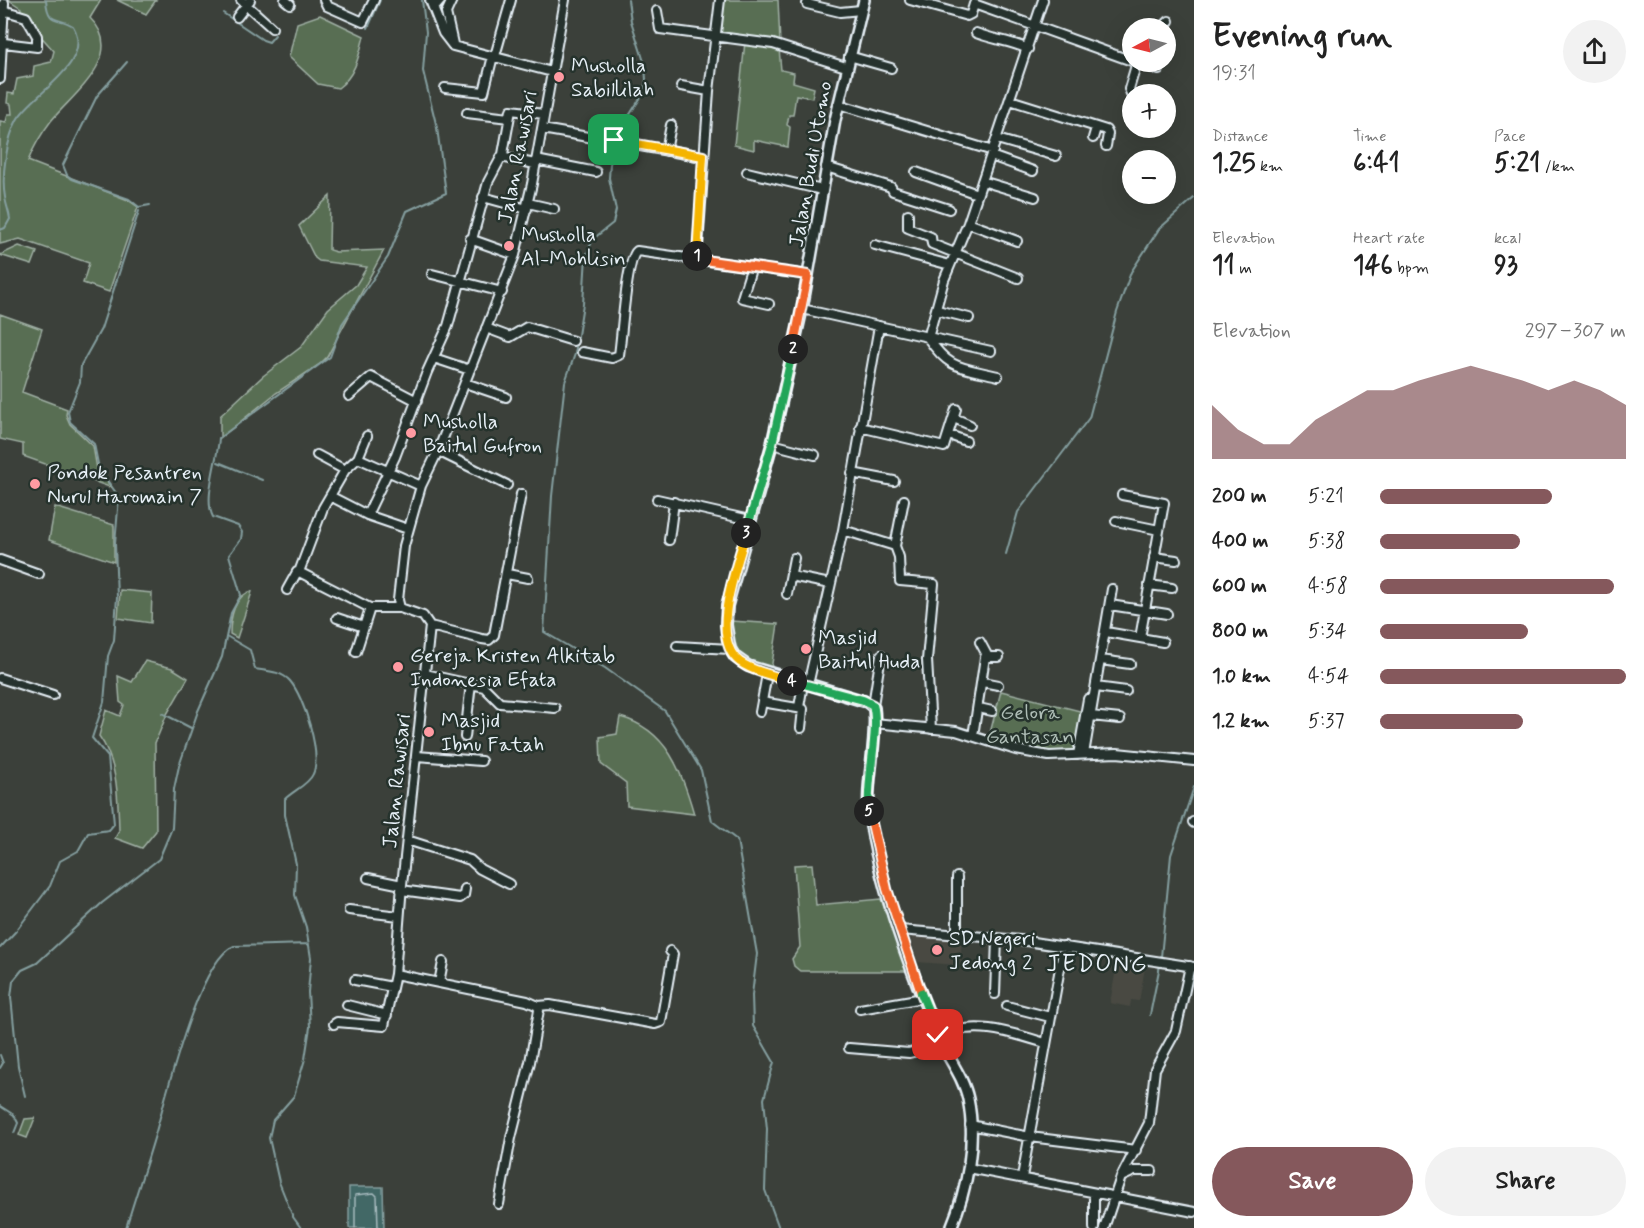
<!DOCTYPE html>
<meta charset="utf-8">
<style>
:root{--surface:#fff;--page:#f2f2f2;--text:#222;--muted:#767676;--accent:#85585c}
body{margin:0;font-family:Mynerve,sans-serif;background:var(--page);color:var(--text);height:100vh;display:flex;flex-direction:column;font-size:22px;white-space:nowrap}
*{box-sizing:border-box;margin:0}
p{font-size:20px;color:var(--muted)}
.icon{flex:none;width:33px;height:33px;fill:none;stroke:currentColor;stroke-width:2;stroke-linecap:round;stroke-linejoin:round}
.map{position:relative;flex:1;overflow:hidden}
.drawer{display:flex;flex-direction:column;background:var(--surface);width:450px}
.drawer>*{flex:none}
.needle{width:39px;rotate:263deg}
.tools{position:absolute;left:1122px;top:18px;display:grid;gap:12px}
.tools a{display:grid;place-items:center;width:54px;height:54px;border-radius:50%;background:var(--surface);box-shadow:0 6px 24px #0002;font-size:30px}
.pin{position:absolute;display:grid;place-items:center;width:51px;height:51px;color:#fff;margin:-26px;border-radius:12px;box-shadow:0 3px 9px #0006}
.km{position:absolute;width:30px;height:30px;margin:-15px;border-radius:50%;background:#222;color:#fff;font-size:16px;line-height:30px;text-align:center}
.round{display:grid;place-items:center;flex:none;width:63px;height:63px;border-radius:32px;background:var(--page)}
.head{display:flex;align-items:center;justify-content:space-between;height:102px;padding:0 18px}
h1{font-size:33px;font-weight:700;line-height:45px}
.figures{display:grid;grid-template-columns:repeat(3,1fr);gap:9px;height:102px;padding:6px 18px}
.figures div{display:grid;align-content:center}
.figures b{font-size:26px;font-weight:700}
.figures small{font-size:16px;font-weight:400}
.figures p{font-size:16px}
.chart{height:168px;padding:12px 18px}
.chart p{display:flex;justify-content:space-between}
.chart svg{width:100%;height:108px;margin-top:6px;fill:var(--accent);opacity:.7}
.button{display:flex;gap:12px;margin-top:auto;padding:12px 18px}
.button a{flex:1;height:69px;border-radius:36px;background:var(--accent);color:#fff;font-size:24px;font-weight:700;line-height:69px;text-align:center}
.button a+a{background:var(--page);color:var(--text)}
ul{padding:0 18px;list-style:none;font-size:20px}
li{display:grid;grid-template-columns:96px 72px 1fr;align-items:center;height:45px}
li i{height:15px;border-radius:8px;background:var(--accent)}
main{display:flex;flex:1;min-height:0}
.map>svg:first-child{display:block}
.built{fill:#4a4a43}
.green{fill:#586e52;stroke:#a0b0a5;stroke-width:1.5}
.water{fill:#436866;stroke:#859fa0;stroke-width:1.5}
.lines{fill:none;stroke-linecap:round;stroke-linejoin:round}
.shore{stroke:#a6babe;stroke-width:1.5}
.stream{stroke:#859fa0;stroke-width:2}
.minor-casing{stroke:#e8f1f8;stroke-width:12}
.tertiary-casing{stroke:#e8f1f8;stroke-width:14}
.minor{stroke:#26332d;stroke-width:8}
.tertiary{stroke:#26332d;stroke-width:9}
.split-1-casing{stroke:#fff;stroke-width:12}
.split-2-casing{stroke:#fff;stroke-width:12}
.split-3-casing{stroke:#fff;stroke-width:12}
.split-4-casing{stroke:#fff;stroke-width:12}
.split-5-casing{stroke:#fff;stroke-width:12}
.split-6-casing{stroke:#fff;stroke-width:12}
.split-7-casing{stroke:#fff;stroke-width:12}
.split-1{stroke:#f5b400;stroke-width:8}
.split-2{stroke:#f0652b;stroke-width:8}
.split-3{stroke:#22a559;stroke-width:8}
.split-4{stroke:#f5b400;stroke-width:8}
.split-5{stroke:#22a559;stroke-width:8}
.split-6{stroke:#f0652b;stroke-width:8}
.split-7{stroke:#22a559;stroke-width:8}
.poi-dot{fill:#ff9aa2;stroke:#26332d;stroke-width:2}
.labels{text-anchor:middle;stroke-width:5;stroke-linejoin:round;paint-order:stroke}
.poi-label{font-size:21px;fill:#e8f1f8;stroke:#26332d;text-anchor:start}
.street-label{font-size:21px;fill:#e8f1f8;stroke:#26332d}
.park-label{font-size:21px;fill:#aebdb6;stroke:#26332d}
.quarter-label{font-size:24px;letter-spacing:1.5px;fill:#e8f1f8;stroke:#26332d}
</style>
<main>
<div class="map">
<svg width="1194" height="1228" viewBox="0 0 1194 1228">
<rect width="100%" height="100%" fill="#3b403a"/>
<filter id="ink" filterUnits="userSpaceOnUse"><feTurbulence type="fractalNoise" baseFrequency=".0167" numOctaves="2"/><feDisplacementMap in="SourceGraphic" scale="12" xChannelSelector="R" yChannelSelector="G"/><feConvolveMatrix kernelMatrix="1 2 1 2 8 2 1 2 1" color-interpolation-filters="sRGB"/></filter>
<g filter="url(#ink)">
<path class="built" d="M910 935 962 938 960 965 917 962Z
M1118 958 1146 962 1139 1001 1131 1000 1130 1007 1110 1003Z"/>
<path class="green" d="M9 0H101L90 18C128 55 73 94 51 121 41 134 34 146 28 161L128 200 138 207 109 292 83 283 89 263 20 239 0 244V121L6 122 8 114H12L11 104 7 103 8 93 14 94 17 79 33 76 34 66 51 62 54 51 20 13 21 8Z
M117 0H156L146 14Z
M722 0H778L780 43 720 33Z
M320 15 364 36C359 56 355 76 338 88L318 84 289 57 297 23Z
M745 42 779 49 781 70 794 73 793 82 814 88 812 98 796 95 793 115H789L787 125 790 127 788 147 754 140V150L734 145Z
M330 196 329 250 336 252 384 250 327 357 320 364 276 393 220 438V416L263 376 301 347 328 309 356 285 367 267 319 261 315 258 299 226Z
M19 246 37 252 32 265 0 255Z
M0 314 42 329 22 392 67 409 66 415 70 424 93 446 97 469 112 488 23 456V444L0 439Z
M55 507 114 525V562L49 540Z
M120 590 152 593 151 623 118 618Z
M252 591 251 595 237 638 230 634C230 619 234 595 252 591Z
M730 621 778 624 771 670C741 658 734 654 730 621Z
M145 661 172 668 188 678 167 714 155 743 156 831 142 848 115 838 119 831C118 799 118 762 99 736L106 710 120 716 124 705 120 702 118 676 132 682Z
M1001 691 1084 712 1077 749 1074 753H1046L989 737Z
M620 717C667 729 682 772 694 814L627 806 626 783 601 764 600 737 617 734Z
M812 864 816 905 881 899 907 971H800L794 966 792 959 800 947 794 865Z
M35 1118 27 1138 19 1135 25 1119Z"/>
<path class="water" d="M349 1187H383L384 1228H349Z"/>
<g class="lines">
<path class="shore" d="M355 1228V1195L374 1193 377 1196 378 1228"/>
<path class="stream" d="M628 0 631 21 645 65 646 80 643 94 625 122 610 164 609 178 616 210 613 223 593 239 586 256 583 304 575 354 565 382 552 496 544 632 605 668 665 711 701 770 712 821 737 840 757 954 752 995 753 1026 774 1062 764 1099 767 1129 765 1190 779 1228
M223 13 263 40 269 42 275 35
M368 28 380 0
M127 62 97 96 63 165 67 175 72 179 129 199 139 207 150 205
M0 230 5 228 10 219C9 211 6 205 5 197 1 176 7 138 17 120 31 94 95 64 73 26 58 16 48 26 46 0
M218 462 262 480
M1006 554 1018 512 1089 418 1117 312 1131 272 1159 229 1194 198
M228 637 250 650 255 669C267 671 281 671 290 681 304 697 322 754 313 774 309 784 293 791 285 799V815L296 864 295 895 306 927 311 958 308 992 310 1027 305 1059 294 1096 273 1120 269 1138 279 1182 293 1217 301 1228
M162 713 191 728
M0 948 16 931 50 886 60 861 78 851 88 833 109 830 114 824 108 757 92 738 104 702 108 656 114 640 117 597 115 544 119 497 99 469 94 444 70 422 68 412 80 382 81 365 101 329 139 211
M1161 957 1171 855 1194 787
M1150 1015 1160 965
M0 1055 3 1063 0 1068
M25 1096 18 1066 11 997 13 981 22 970 37 963 102 903 159 859 172 828 174 789 179 766 198 711 222 657 231 613 241 595 229 555 241 539 242 532 238 526 213 517C203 499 218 459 219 438L330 357 342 324 388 257 407 211 446 193 437 128 423 71 426 32 422 0
M0 1106 14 1115 18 1123 14 1133
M126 1228C135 1197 146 1166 155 1135 166 1098 198 960 234 946L309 944"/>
<defs>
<path id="minor" d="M241 0 272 28
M285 0 290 4
M324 0 327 6 363 22 374 0
M430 0 443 33 453 46 552 72
M452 0 446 13 453 44
M910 0 967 16 971 14 974 4 1132 61
M807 4 840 12 861 10
M434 8 441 0
M657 11 660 29 773 44 846 67
M237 17 250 0
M1162 28 1169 21
M976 33C994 40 1008 40 1028 49
M4 43 37 47V36L26 17 6 11
M495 56 511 0
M849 56 891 68
M1134 62 1159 70
M0 79 4 3
M681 86 709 91
M445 88 484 92 493 56
M1132 96 1129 89 1137 62
M1010 100 1106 130 1108 134 1106 146
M838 104 993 151
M467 113 509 118
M542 129 703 157
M1093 138 1096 128
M997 139 1056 156
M666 151 671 125
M991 156 1033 171
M501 157 535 164
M536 160 596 172
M826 167 891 187 893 191 949 209
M747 172 822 190
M916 172 977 194
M982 181 1035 197
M483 197 527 209
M528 203 554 209
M908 214V228L931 237 932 244 1018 278
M968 223 1017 241
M470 239 515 255
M875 245 950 265
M697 259 709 91 720 0
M752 266 742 298 769 304
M432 274 502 292
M802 309 991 351
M937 310 969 318
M486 328 510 337 527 327 573 341
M582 352 612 358 619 355C622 337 626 259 637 251L808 275
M434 358 470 370
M998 376C962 367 950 371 928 338L944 280 968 223 1043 0
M465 383 506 397
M349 396 371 377 417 401
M954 418 970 425
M860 427 944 447 956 409
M949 435 966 441
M772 444 815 455
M438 451 507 485
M317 455 345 470
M358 458 421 486
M852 473 894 481
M1122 495 1164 503 1140 638
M330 496 367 515 408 529
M657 499 750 520
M367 515 395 457 427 372 448 326 488 182 503 154 511 110 544 114
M1116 521 1159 530
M843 530 895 546 899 557 900 581 934 584 927 660 931 729
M669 540 674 502
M895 546 904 500
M1154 557 1176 560
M0 560 39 574
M299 572 370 608H400
M507 574 528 578
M791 576 830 584
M1149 585 1172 588
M287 590 297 572H299L323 508 345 470 358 458 367 436
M787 594 794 558
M1110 605 1167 614
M337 618 364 627
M430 626 482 639 489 640 494 635 521 494
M1106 632 1163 642
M980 642 987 655
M677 646 730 649
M356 652 370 608
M1101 660 1130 664
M425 674 484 687 500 703 555 708
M0 678 53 695
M983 682 998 685
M808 685 843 530 879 326
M1096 687 1126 691
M762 702 803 709 801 728
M873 705 881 655
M799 707 803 684
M979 708 992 711
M760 712 767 674
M1091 716 1120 719
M874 723 956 731 1016 750 1049 756 1117 753 1194 761
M973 736 985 657H999
M465 737 471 683
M1084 754 1112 589
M1078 755 1088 699
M417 756 481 761
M1193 822 1194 823
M407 840 470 860 480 869 509 884
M368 878 402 885
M401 890 460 898 464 895 465 889
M349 910 399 916
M900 930 1020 940 1194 967
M957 935V877
M355 980 392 987
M439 983 443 962
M995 994 997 939
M347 1005 387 1015
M538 1006 550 1005 655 1024 661 1022 673 954 670 951
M1007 1006 1050 1017
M860 1009 923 998
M334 1024 337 1022 384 1026 395 974
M938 1035C978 1021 1006 1031 1045 1043
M849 1048 909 1053 942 1045
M970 1125 1030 1137 1136 1150
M968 1168 1194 1212
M1022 1177 1064 946
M1121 1177 1134 1171H1152
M1094 1194V1228
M499 1204 511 1138 530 1062 539 1010 538 1006 527 1001 395 974 402 885 430 626 423 616 400 608 398 600 404 546 421 486 438 451 515 255 532 184 565 0
M1104 1228 1121 1177 1149 1123 1155 1069 1176 1031 1190 966"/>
<path id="tertiary" d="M864 0 835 120 802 309 772 444 727 606 726 625 730 649 735 657 748 666 867 702 874 708C878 748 863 786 871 826 883 896 910 968 937 1034 946 1056 963 1075 968 1099 977 1142 967 1189 951 1228"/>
</defs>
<use href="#minor" class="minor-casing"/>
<use href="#tertiary" class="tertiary-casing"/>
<use href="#minor" class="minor"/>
<use href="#tertiary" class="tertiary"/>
</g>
</g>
<g class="lines" filter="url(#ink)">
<defs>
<path id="split-1" d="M614 140 703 156 697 256"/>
<path id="split-2" d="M697 256V259L808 275 793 349"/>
<path id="split-3" d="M746 533 772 444 793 349"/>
<path id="split-4" d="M746 533C738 563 708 639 740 662 755 672 775 676 792 681"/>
<path id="split-5" d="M792 681 863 700 873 705C880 728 866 781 869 811"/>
<path id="split-6" d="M869 811 887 889 921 993"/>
<path id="split-7" d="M921 993 938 1035"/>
</defs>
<use href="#split-1" class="split-1-casing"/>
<use href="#split-2" class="split-2-casing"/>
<use href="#split-3" class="split-3-casing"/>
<use href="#split-4" class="split-4-casing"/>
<use href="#split-5" class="split-5-casing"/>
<use href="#split-6" class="split-6-casing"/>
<use href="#split-7" class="split-7-casing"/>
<use href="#split-1" class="split-1"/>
<use href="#split-2" class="split-2"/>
<use href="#split-3" class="split-3"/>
<use href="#split-4" class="split-4"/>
<use href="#split-5" class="split-5"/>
<use href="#split-6" class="split-6"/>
<use href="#split-7" class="split-7"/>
</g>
<g class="poi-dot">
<circle cx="559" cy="77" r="6"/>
<circle cx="509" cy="246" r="6"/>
<circle cx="411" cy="433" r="6"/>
<circle cx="35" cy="484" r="6"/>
<circle cx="806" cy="649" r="6"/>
<circle cx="398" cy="667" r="6"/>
<circle cx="429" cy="732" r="6"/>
<circle cx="937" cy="950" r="6"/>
</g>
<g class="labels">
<g class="poi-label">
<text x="571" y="72">Musholla<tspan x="571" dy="24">Sabillilah</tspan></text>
<text x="521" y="241">Musholla<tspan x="521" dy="24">Al-Mohlisin</tspan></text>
<text x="423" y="428">Musholla<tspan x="423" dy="24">Baitul Gufron</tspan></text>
<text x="47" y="479">Pondok Pesantren<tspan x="47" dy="24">Nurul Haromain 7</tspan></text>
<text x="818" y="644">Masjid<tspan x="818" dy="24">Baitul Huda</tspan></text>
<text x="410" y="662">Gereja Kristen Alkitab<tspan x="410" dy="24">Indonesia Efata</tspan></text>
<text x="441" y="727">Masjid<tspan x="441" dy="24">Ibnu Fatah</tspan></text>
<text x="949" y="945">SD Negeri<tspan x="949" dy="24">Jedong 2</tspan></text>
</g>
<g class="street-label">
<text transform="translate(517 157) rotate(-79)" y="7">Jalan Rawisari</text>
<text transform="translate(810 164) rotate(-80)" y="7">Jalan Budi Utomo</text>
<text transform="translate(396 781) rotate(-84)" y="7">Jalan Rawisari</text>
</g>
<g class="park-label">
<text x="1030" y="719">Gelora<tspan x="1030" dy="24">Gantasan</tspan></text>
</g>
<g class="quarter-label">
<text x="1097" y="971">JEDONG</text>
</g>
</g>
</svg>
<div class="tools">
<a><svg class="needle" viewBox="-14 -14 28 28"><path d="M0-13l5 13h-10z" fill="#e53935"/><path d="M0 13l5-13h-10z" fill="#767676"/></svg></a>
<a>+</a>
<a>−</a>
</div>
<div class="pin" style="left:614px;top:140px;background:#1e9e55"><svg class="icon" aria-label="arrive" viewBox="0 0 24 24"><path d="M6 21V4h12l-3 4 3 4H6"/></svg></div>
<div class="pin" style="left:938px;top:1035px;background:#d93025"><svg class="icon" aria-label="check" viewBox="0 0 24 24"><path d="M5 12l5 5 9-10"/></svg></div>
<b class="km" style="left:697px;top:256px">1</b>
<b class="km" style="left:793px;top:349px">2</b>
<b class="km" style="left:746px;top:533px">3</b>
<b class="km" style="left:792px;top:681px">4</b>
<b class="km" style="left:869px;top:811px">5</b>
</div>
<section class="drawer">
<div class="head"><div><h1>Evening run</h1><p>19:31</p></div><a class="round"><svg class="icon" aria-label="share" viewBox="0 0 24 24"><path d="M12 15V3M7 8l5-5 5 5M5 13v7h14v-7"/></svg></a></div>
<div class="figures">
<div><p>Distance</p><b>1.25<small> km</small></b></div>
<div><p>Time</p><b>6:41</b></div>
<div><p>Pace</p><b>5:21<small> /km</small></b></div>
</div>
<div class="figures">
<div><p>Elevation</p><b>11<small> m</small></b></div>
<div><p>Heart rate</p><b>146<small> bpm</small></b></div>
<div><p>kcal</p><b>93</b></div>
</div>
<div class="chart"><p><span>Elevation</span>297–307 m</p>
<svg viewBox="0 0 160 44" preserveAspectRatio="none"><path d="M0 44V22L10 32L20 38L30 38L40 28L50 22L60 16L70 16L80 12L90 9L100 6L110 9L120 12L130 16L140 12L150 16L160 22V44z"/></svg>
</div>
<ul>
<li><b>200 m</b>5:21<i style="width:70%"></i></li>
<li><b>400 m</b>5:38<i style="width:57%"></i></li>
<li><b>600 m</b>4:58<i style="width:95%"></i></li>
<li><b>800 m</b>5:34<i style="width:60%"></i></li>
<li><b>1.0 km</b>4:54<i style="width:100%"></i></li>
<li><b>1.2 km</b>5:37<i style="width:58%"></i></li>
</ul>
<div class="button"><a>Save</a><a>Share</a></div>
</section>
</main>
